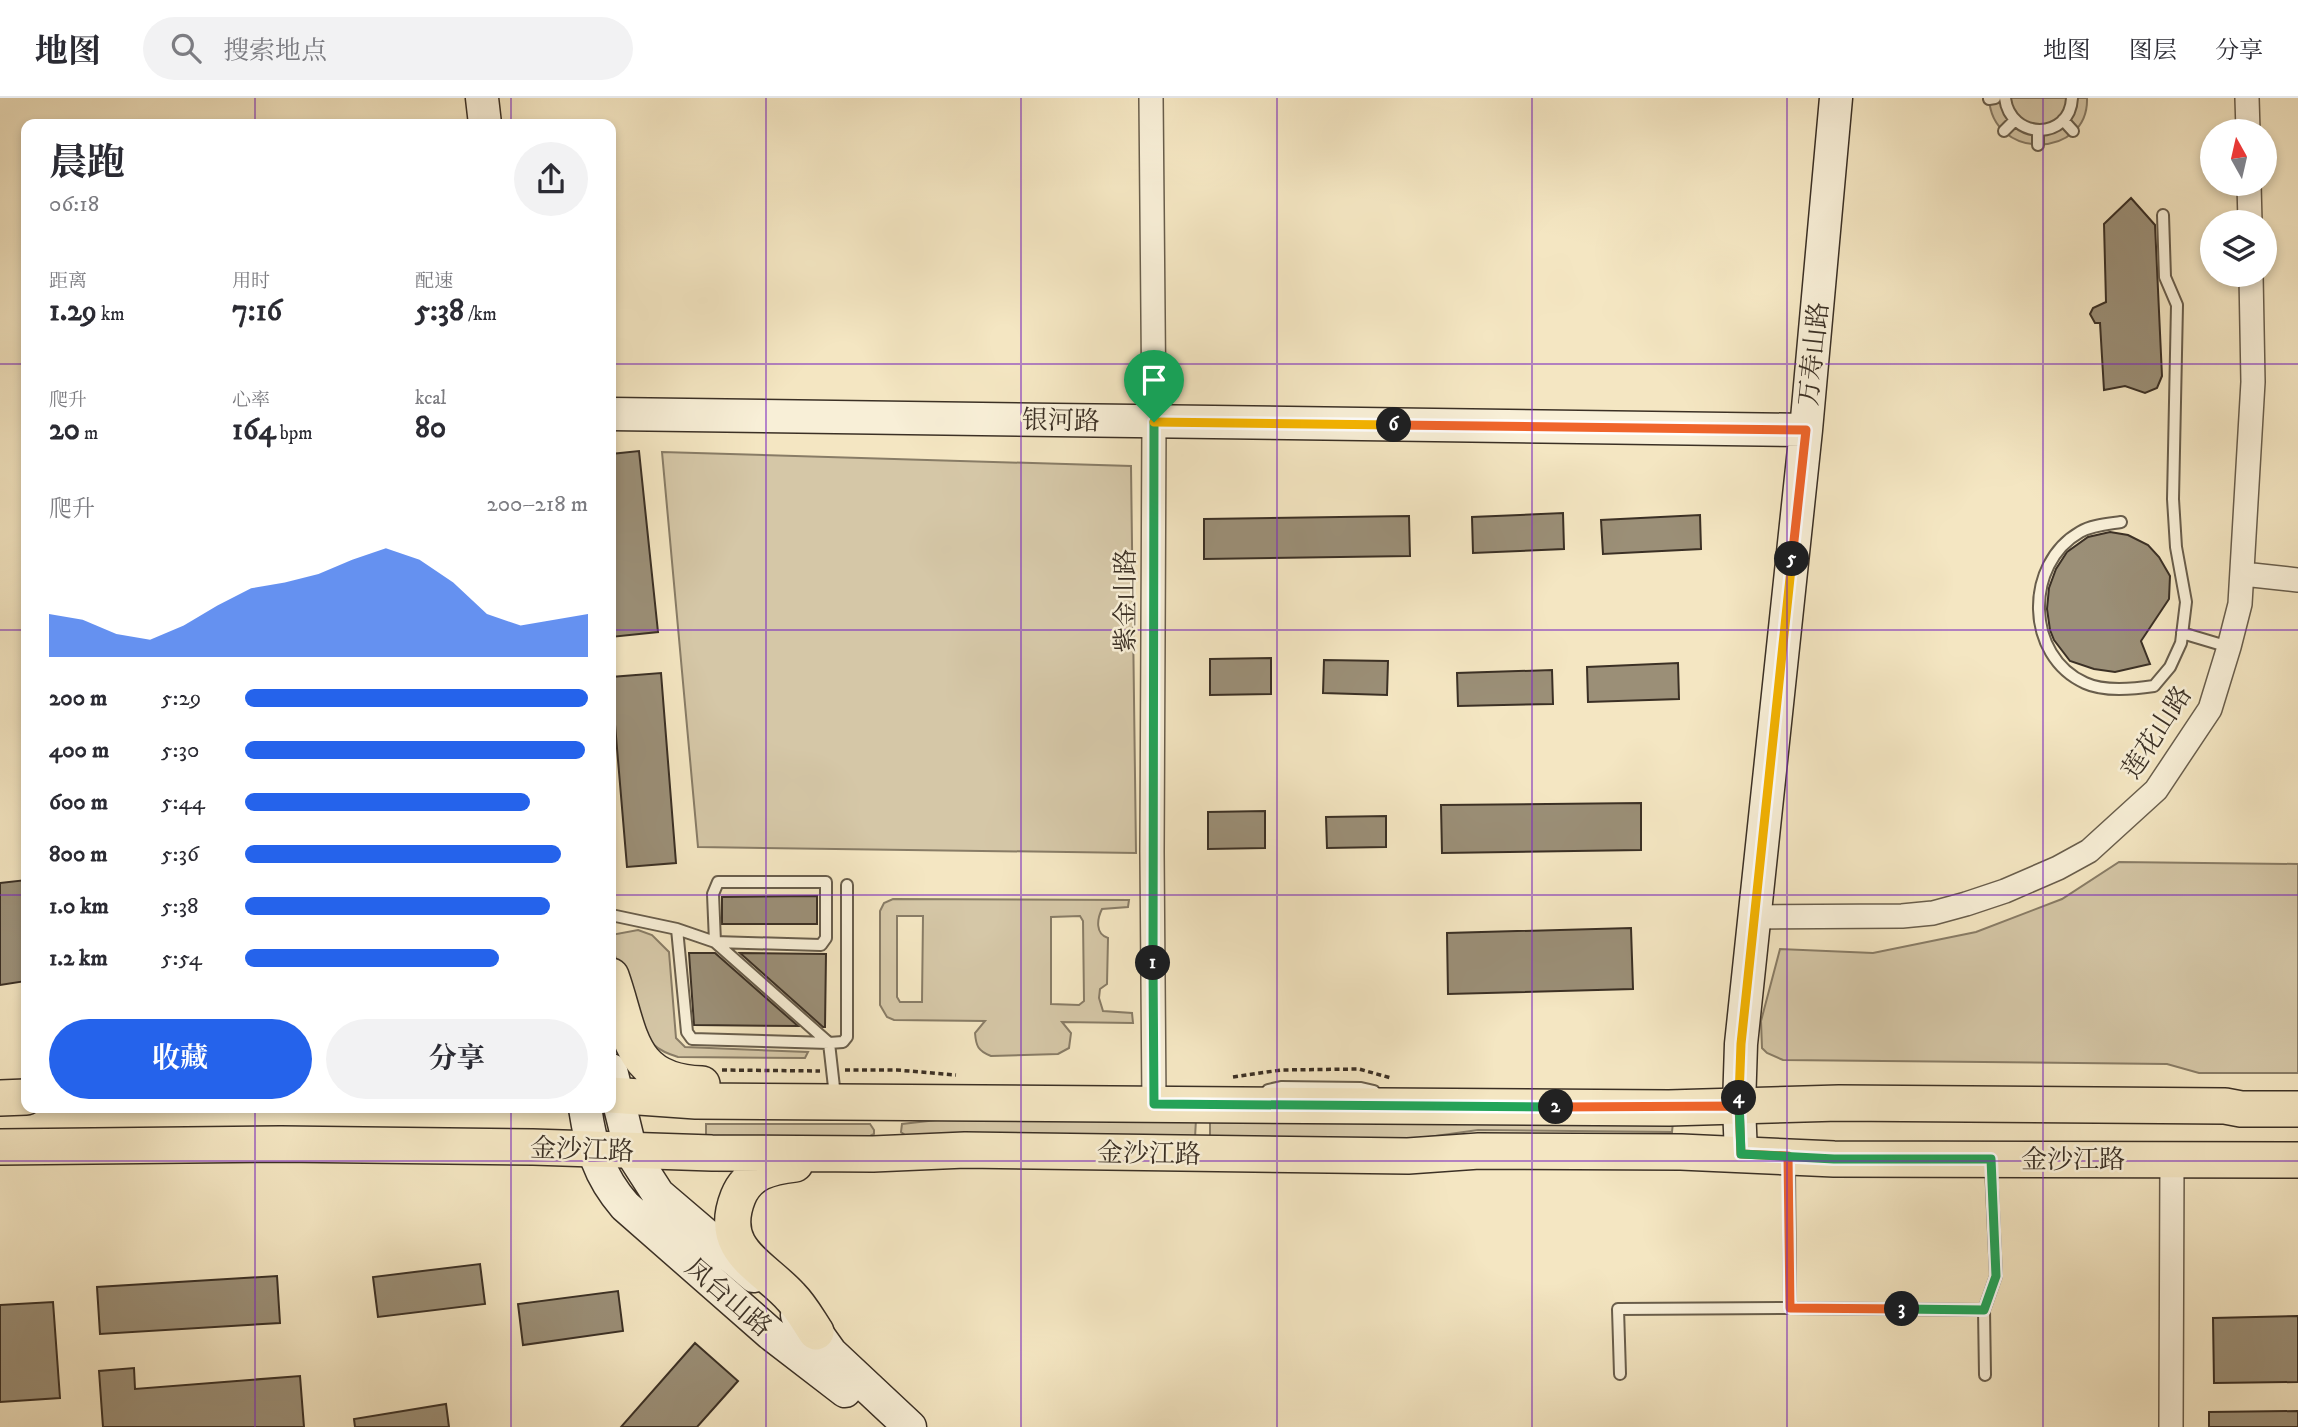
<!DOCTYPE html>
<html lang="zh">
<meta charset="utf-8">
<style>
:root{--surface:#fff;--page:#f2f2f3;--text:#2b2b33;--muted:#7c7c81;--line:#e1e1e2;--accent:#2563eb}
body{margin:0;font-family:"IM FELL DW Pica","Noto Serif SC",serif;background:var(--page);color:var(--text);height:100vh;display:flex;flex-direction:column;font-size:26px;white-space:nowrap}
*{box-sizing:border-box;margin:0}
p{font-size:23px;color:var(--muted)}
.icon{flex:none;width:38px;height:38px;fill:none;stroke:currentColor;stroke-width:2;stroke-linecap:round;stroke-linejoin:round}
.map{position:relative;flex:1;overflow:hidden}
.sheet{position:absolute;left:21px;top:21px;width:595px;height:994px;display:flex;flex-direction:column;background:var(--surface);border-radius:14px;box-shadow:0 4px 10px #0003}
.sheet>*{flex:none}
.needle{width:46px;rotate:352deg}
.fabs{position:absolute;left:2200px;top:21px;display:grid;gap:14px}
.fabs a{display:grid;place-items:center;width:77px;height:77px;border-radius:50%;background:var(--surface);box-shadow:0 4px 10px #0003;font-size:35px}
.pin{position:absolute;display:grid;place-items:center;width:60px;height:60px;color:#fff;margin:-72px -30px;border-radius:50% 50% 50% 0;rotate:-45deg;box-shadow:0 0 7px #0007}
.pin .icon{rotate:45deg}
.km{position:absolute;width:35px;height:35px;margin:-18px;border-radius:50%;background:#222;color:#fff;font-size:19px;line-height:35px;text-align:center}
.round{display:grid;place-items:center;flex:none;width:74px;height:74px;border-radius:37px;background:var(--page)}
.overview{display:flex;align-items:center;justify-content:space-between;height:119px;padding:0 28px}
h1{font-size:38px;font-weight:700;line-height:52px}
.figures{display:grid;grid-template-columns:repeat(3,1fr);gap:10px;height:119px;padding:7px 28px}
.figures div{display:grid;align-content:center}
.figures b{font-size:30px;font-weight:700}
.figures small{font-size:19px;font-weight:400}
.figures p{font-size:19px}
.chart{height:196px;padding:14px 28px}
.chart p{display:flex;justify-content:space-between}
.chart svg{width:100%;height:126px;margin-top:7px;fill:var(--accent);opacity:.7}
.button{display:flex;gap:14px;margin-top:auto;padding:14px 28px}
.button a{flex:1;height:80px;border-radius:42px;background:var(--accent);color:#fff;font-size:28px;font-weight:700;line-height:80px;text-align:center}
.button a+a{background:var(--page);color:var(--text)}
ul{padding:0 28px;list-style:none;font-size:23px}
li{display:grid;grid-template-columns:112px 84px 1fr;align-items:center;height:52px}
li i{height:18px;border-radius:9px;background:var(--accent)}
header{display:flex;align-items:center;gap:42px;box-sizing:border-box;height:98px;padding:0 35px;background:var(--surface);border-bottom:2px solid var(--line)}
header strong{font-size:33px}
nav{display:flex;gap:38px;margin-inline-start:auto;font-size:24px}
.search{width:490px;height:63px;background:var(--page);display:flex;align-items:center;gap:18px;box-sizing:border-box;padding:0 24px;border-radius:38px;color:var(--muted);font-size:26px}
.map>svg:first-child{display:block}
.green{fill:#d5c7a7;stroke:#887c66;stroke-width:2;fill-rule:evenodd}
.building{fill:#9b8f77;stroke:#3b3025;stroke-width:2}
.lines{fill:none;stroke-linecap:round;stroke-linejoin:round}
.lane-casing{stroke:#695e4c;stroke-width:14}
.street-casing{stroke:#695e4c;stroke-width:26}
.secondary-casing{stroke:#3b3025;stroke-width:35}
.primary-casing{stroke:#3b3025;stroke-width:38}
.path{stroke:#3b3025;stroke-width:3.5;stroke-dasharray:5 3.5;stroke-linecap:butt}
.lane{stroke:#f8efd7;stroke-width:10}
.street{stroke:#f8efd7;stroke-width:23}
.secondary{stroke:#f8efd7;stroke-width:32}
.primary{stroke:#f4e6c2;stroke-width:35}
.split-1-casing{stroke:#fff;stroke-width:14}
.split-2-casing{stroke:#fff;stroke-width:14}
.split-3-casing{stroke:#fff;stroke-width:14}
.split-4-casing{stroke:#fff;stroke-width:14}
.split-5-casing{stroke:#fff;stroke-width:14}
.split-6-casing{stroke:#fff;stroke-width:14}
.split-7-casing{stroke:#fff;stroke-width:14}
.split-1{stroke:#22a559;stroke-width:9}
.split-2{stroke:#22a559;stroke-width:9}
.split-3{stroke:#f0652b;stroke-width:9}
.split-4{stroke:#22a559;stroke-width:9}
.split-5{stroke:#f5b400;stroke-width:9}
.split-6{stroke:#f0652b;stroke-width:9}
.split-7{stroke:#f5b400;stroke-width:9}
.grid{fill:none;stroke:#7b2cbf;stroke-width:2;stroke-opacity:0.55}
.labels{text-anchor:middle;stroke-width:5;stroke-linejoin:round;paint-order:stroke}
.street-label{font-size:26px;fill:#3b3025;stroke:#f8efd7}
</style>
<header>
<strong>地图</strong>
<div class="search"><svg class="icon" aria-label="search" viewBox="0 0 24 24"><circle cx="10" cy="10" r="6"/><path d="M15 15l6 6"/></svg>搜索地点</div>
<nav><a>地图</a><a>图层</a><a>分享</a></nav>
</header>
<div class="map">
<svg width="2298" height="1329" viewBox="0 0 2298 1329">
<rect width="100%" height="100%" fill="#f4e6c2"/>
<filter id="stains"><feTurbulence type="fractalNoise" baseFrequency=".00286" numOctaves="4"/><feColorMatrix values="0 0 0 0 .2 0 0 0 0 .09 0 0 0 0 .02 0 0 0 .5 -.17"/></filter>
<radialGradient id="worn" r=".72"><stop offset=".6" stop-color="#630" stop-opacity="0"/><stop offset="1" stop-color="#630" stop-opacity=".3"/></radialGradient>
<path class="green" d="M1989 0H2087C2089 61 1992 63 1989 0Z
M662 354 1131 368 1136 755 698 749Z
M2119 764 2298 766V975H2199L2167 966 1783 962 1767 955 1762 950 1761 923 1780 851 1873 855 1976 834 2062 801Z
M893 801 1129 802 1128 809 1102 811C1097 821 1095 836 1108 840L1107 886 1100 891 1099 900 1103 913 1132 915 1133 925 1062 924 1071 935 1069 950 1058 956 991 958C978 953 976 948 975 935L985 923 894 922 887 919 880 907V813L884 805ZM897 818H923L922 904H900L897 899ZM1080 818 1083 823 1084 903 1079 907 1051 906V819Z
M638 832 652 837 669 854 676 940 685 949 808 954 805 960 678 959C669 956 660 953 653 946 633 925 615 865 611 837Z
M981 1017 1196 1021 1195 1040 905 1037 901 1034 902 1026Z
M1210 1022 1673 1024 1672 1034 1478 1032 1414 1041 1210 1040Z
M706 1026H870L874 1032V1036L868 1039H706Z"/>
<path class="building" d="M2131 100 2155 127 2162 278 2157 290 2145 295 2125 288 2104 292 2100 225H2095L2090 216 2093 210 2106 204 2104 126Z
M639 353 658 534 611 539V356Z
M1563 415 1564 451 1473 455 1472 419Z
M1700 417 1701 451 1603 456 1601 422Z
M1409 418 1410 458 1204 461V421Z
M2110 434 2128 437 2148 447 2159 459 2170 478 2169 501 2141 543 2150 566 2115 574 2094 571 2070 563 2054 542 2050 532 2047 511 2049 490 2056 471 2067 454 2088 439Z
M1271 560V596L1210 597V561Z
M1324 562 1388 563 1387 597 1323 595Z
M1678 565 1679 601 1588 604 1587 569Z
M1552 572 1553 606 1458 608 1457 575Z
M661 575 676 765 627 769 611 579Z
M1641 705V752L1442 755 1441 707Z
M1265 713V750L1208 751V714Z
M1386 718V749L1327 750 1326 719Z
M26 782V883L0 887V785Z
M817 798V826H722V799Z
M1631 830 1633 891 1448 896 1447 835Z
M689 855H715L798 928 694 927Z
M740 855 826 856 825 929H823Z
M480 1166 485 1206 378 1219 373 1179Z
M277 1178 280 1225 100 1236 97 1189Z
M618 1193 623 1233 523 1247 518 1206Z
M53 1204 60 1300 0 1304V1207Z
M2298 1218V1284L2214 1285 2213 1220Z
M695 1245 738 1283 697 1329H621Z
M134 1270 135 1291 300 1278 304 1329H103L99 1273Z
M446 1306 449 1329H355L354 1321Z
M2298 1313V1329H2209V1314Z"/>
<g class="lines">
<defs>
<path id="lane" d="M2005 0C2010 42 2070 43 2072 0
M1989 1 1995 0
M2063 22 2073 33
M2038 32V47
M2004 33 2015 22
M2121 424C2108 426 2092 427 2080 434 2024 466 2025 558 2085 585 2104 594 2134 591 2154 588L2170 569 2181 545 2186 504 2176 449 2173 401 2177 207 2165 179 2163 117
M2182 535 2229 549
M611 817 677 831 715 844 821 847 826 840V784H718L713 796 715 844 829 945 843 944 847 939V787
M677 831 687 934 692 941 829 945 835 998
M1268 992 1281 989 1361 990 1374 993
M1790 1210 1984 1212 1985 1277
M1984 1212 1996 1178 1991 1068
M1620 1276 1618 1211 1790 1210 1789 1065"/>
<path id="street" d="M1151 0 1154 324 1152 754 1154 1006
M2247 0 2248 33
M2249 86 2250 124
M2243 476 2298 482
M1754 819 1902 818 1933 815 1966 806 2005 793 2058 770 2089 753 2156 692 2210 611 2229 549 2240 506 2253 284 2251 177
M2171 1329 2172 1061"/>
<path id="secondary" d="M482 0 485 26
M611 316 1806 332
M611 972 631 1054 658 1096 754 1178
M585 1010C591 1049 598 1077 625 1108L771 1236 845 1293
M1741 1056 1739 1008 1741 946 1806 332 1836 0
M797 1217 816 1234 831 1255 910 1329"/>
<path id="primary" d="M611 878C631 934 628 984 702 986
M611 997 696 1003 1669 1010 1839 1005 2225 1008 2241 1011H2298
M0 1000 26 999
M0 1049 281 1046 533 1049 712 1055 873 1056 965 1052 1408 1058 1479 1053 1681 1054 1834 1061 2298 1062
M795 1066C770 1069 748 1074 738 1099 717 1152 762 1167 791 1199 801 1209 808 1222 816 1234"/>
</defs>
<use href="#lane" class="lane-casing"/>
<use href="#street" class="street-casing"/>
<use href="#secondary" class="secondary-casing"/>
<use href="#primary" class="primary-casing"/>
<path class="path" d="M722 972 820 973
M845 972H897L956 977
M1233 979 1281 972 1359 971 1391 980"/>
<use href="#lane" class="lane"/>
<use href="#street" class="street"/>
<use href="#secondary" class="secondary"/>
<use href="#primary" class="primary"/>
</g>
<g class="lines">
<defs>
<path id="split-1" d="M1153 865 1154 324"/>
<path id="split-2" d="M1153 865 1154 1006 1556 1009"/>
<path id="split-3" d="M1556 1009 1739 1008 1741 1056 1788 1058 1790 1210 1902 1211"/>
<path id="split-4" d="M1739 1000 1741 1056 1834 1061H1991L1996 1178 1984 1212 1902 1211"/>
<path id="split-5" d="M1739 1000 1741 946 1792 461"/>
<path id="split-6" d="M1394 327 1806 332 1792 461"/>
<path id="split-7" d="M1154 324 1394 327"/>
</defs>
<use href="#split-1" class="split-1-casing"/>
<use href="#split-2" class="split-2-casing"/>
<use href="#split-3" class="split-3-casing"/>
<use href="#split-4" class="split-4-casing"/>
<use href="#split-5" class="split-5-casing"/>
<use href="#split-6" class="split-6-casing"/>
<use href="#split-7" class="split-7-casing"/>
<use href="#split-1" class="split-1"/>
<use href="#split-2" class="split-2"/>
<use href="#split-3" class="split-3"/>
<use href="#split-4" class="split-4"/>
<use href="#split-5" class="split-5"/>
<use href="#split-6" class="split-6"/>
<use href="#split-7" class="split-7"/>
</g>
<path class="grid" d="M255 0V26M511 0V26M766 0V1329M1021 0V1329M1277 0V1329M1532 0V1329M1787 0V1329M2043 0V1329M0 266H26M611 266H2298M0 532H26M611 532H2298M0 797H26M611 797H2298M255 1010V1329M511 1010V1329M0 1063H2298"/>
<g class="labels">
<g class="street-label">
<text transform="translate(1813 256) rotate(-84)" y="9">万寿山路</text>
<text transform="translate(1061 322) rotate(1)" y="9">银河路</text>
<text transform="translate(1125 503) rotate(-90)" y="9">紫金山路</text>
<text transform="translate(2156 634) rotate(-57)" y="9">莲花山路</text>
<text transform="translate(582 1051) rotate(2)" y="9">金沙江路</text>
<text transform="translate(1149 1055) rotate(1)" y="9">金沙江路</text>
<text x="2073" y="1070">金沙江路</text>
<text transform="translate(729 1199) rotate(41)" y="9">凤台山路</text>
</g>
</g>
<rect width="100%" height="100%" filter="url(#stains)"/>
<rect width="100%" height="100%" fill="url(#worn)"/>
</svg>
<div class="fabs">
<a><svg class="needle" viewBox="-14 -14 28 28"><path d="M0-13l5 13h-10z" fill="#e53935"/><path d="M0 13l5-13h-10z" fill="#7c7c81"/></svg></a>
<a><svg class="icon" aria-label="layers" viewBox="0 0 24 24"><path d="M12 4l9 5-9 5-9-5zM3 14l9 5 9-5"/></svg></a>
</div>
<div class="pin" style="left:1154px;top:324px;background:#1e9e55"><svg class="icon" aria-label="arrive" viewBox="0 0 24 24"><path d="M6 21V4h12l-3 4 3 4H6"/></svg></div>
<b class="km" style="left:1153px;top:865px">1</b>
<b class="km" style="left:1556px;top:1009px">2</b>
<b class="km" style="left:1902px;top:1211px">3</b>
<b class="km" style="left:1739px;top:1000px">4</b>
<b class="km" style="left:1792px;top:461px">5</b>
<b class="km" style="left:1394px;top:327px">6</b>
<section class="sheet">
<div class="overview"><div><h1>晨跑</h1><p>06:18</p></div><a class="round"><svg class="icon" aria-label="share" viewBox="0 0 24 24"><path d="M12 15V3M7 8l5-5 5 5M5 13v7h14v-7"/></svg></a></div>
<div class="figures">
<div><p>距离</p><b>1.29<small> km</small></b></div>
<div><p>用时</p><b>7:16</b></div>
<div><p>配速</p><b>5:38<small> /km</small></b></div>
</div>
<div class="figures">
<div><p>爬升</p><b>20<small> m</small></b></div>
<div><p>心率</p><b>164<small> bpm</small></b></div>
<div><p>kcal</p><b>80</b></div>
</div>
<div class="chart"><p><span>爬升</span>200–218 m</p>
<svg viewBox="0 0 160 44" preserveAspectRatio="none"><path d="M0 44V29L10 31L20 36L30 38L40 33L50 26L60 20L70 18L80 15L90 10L100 6L110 10L120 18L130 29L140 33L150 31L160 29V44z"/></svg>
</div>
<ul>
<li><b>200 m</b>5:29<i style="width:100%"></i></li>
<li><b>400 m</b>5:30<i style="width:99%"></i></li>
<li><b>600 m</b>5:44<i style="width:83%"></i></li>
<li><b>800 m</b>5:36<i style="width:92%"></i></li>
<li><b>1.0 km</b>5:38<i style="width:89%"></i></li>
<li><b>1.2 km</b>5:54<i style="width:74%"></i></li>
</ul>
<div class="button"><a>收藏</a><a>分享</a></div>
</section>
</div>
